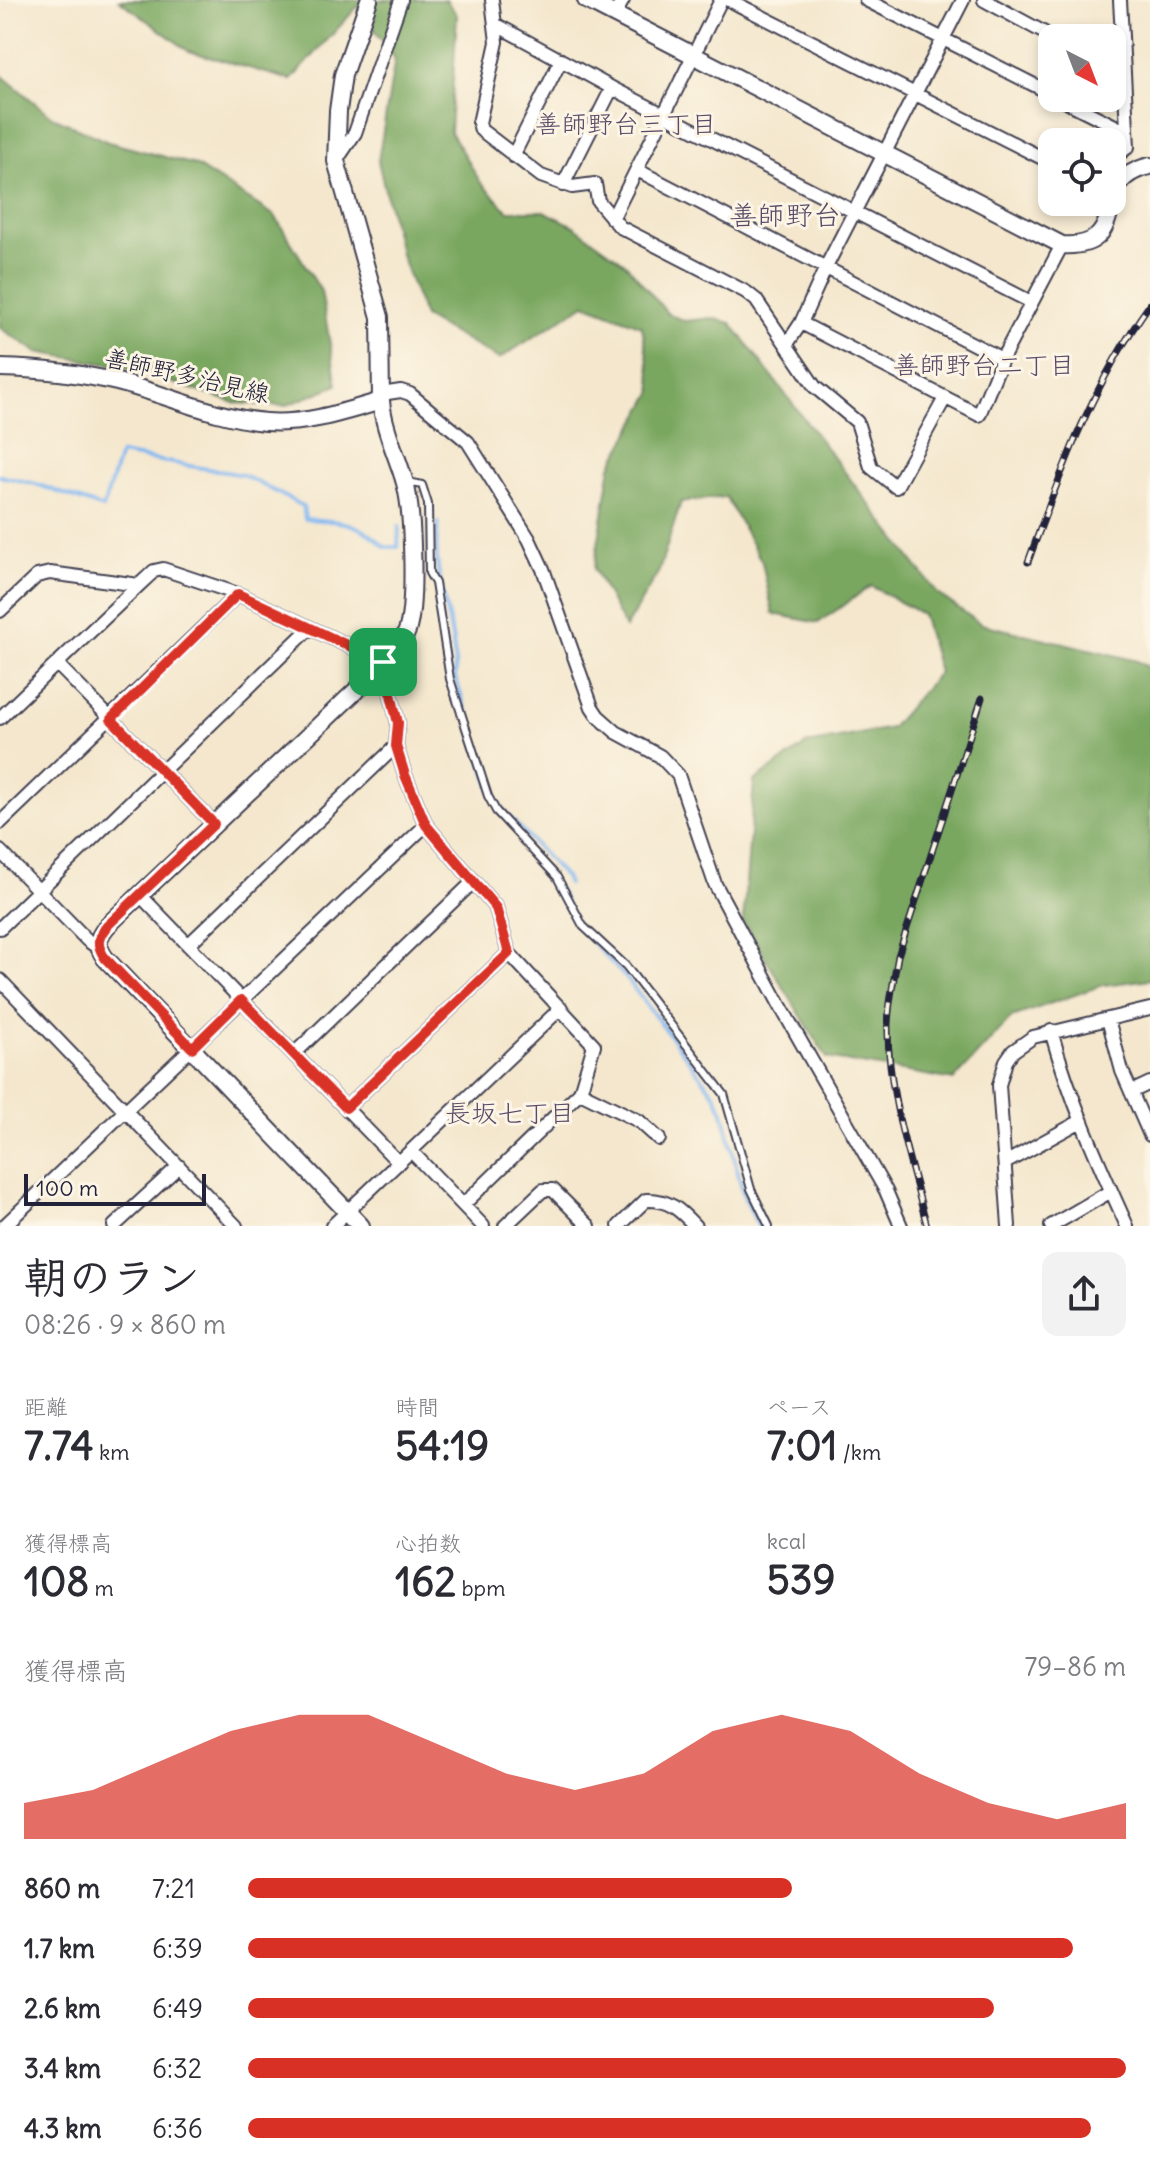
<!DOCTYPE html>
<html lang="ja">
<meta charset="utf-8">
<style>
:root{--surface:#fff;--page:#f2f2f3;--text:#2b2b33;--muted:#7c7c81;--accent:#d93025}
body{margin:0;font-family:Delius,"Klee One",sans-serif;background:var(--page);color:var(--text);height:100vh;display:flex;flex-direction:column;font-size:30px;white-space:nowrap}
*{box-sizing:border-box;margin:0}
p{font-size:26px;color:var(--muted)}
.icon{flex:none;width:44px;height:44px;fill:none;stroke:currentColor;stroke-width:2;stroke-linecap:round;stroke-linejoin:round}
.map{position:relative;height:1226px;overflow:hidden}
.details{display:flex;flex-direction:column;background:var(--surface);flex:1}
.details>*{flex:none}
.needle{width:52px;rotate:138deg}
.buttons{position:absolute;left:1038px;top:24px;display:grid;gap:16px}
.buttons a{display:grid;place-items:center;width:88px;height:88px;border-radius:16px;background:var(--surface);box-shadow:0 4px 12px #0003;font-size:40px}
.scale{position:absolute;left:24px;bottom:20px;width:182px;box-sizing:border-box;padding-left:8px;border:4px solid #22223b;border-top:0;font-size:22px;line-height:28px;white-space:nowrap;color:#22223b;-webkit-text-stroke:6px #fcf5e5;paint-order:stroke}
.pin{position:absolute;display:grid;place-items:center;width:68px;height:68px;color:#fff;margin:-34px;border-radius:16px;box-shadow:0 4px 12px #0006}
.round{display:grid;place-items:center;flex:none;width:84px;height:84px;border-radius:16px;background:var(--page)}
.headline{display:flex;align-items:center;justify-content:space-between;height:136px;padding:0 24px}
h1{font-size:44px;font-weight:700;line-height:60px}
.stats{display:grid;grid-template-columns:repeat(3,1fr);gap:12px;height:136px;padding:8px 24px}
.stats div{display:grid;align-content:center}
.stats b{font-size:40px;font-weight:700}
.stats small{font-size:22px;font-weight:400}
.stats p{font-size:22px}
.chart{height:224px;padding:16px 24px}
.chart p{display:flex;justify-content:space-between}
.chart svg{width:100%;height:144px;margin-top:8px;fill:var(--accent);opacity:.7}
ul{padding:0 24px;list-style:none;font-size:26px}
li{display:grid;grid-template-columns:128px 96px 1fr;align-items:center;height:60px}
li i{height:20px;border-radius:10px;background:var(--accent)}
.map>svg:first-child{display:block}
.forest{fill:#7aa760;stroke:#4e644e;stroke-width:2}
.lines{fill:none;stroke-linecap:round;stroke-linejoin:round}
.stream{stroke:#82b7f1;stroke-width:4}
.lane-casing{stroke:#424051;stroke-width:10}
.street-casing{stroke:#424051;stroke-width:16}
.secondary-casing{stroke:#424051;stroke-width:20}
.lane{stroke:#fff;stroke-width:6}
.street{stroke:#fff;stroke-width:12}
.secondary{stroke:#fff;stroke-width:16}
.rail-casing{stroke:#22223b;stroke-width:7}
.rail{stroke:#fcf5e5;stroke-width:4;stroke-dasharray:12;stroke-linecap:butt}
.route-casing{stroke:#fff;stroke-width:16}
.route{stroke:#d93025;stroke-width:10}
.labels{text-anchor:middle;stroke-width:6;stroke-linejoin:round;paint-order:stroke}
.street-label{font-size:24px;fill:#22223b;stroke:#fcf5e5}
.neighbourhood-label{font-size:26px;fill:#5b4b69;stroke:#fcf5e5}
.quarter-label{font-size:28px;fill:#5b4b69;stroke:#fcf5e5}
</style>
<div class="map">
<svg width="1150" height="1226" viewBox="0 0 1150 1226">
<rect width="100%" height="100%" fill="#fcf5e5"/>
<filter id="ink" filterUnits="userSpaceOnUse"><feTurbulence type="fractalNoise" baseFrequency=".0125" numOctaves="2"/><feDisplacementMap in="SourceGraphic" scale="16" xChannelSelector="R" yChannelSelector="G"/><feConvolveMatrix kernelMatrix="1 2 1 2 8 2 1 2 1" color-interpolation-filters="sRGB"/></filter>
<filter id="wash" filterUnits="userSpaceOnUse"><feTurbulence type="fractalNoise" baseFrequency=".006" numOctaves="4" result="noise"/><feDisplacementMap in="SourceGraphic" scale="32" xChannelSelector="R" yChannelSelector="G"/><feGaussianBlur stdDeviation="1.8" result="paint"/><feColorMatrix in="noise" values="0 0 0 0 0 0 0 0 0 0 0 0 0 0 0 0 0 1.4 0 .05"/><feComposite in="paint" operator="in"/></filter>
<g filter="url(#wash)">
<rect width="100%" height="100%" fill="#f4e7cd"/>
<path class="forest" d="M119 0H446L457 15 450 132 481 183 508 211H544L574 226 626 264 668 314 685 321 711 318 731 323 938 594 981 624 1102 652 1137 661 1150 668V979L1103 985 1012 1017 954 1080 827 1058 743 922 754 781 807 744 891 728 939 672 922 614 871 586 818 623 773 614 762 562 726 497 681 502 659 571 625 628 594 569 611 466 653 391 642 326 585 304 499 359 424 317 400 252 378 161 395 59 358 6 291 80 189 51Z
M0 74 51 116 108 142 195 165 275 216 321 291 337 385 285 406 235 403 124 367 37 352 0 328Z"/>
<g class="lines">
<path class="stream" d="M0 476 36 484 103 508 120 454 243 475 303 506 305 519C340 521 359 521 385 547H398L399 526
M439 523C428 575 458 624 455 677L493 794 503 810 565 877 568 884
M559 889 577 926 627 979 716 1096 723 1112 744 1197 758 1226"/>
</g>
</g>
<g filter="url(#ink)">
<g class="lines">
<defs>
<path id="lane" d="M408 482 422 485 428 504 429 573 435 583 450 679 488 796 496 811 557 877 583 926 626 966 724 1094 751 1189 769 1226"/>
<path id="street" d="M492 0 497 42 479 123 481 130 541 176 572 187 595 184 598 201 620 227 746 292 756 300 815 387 857 422 871 467 896 487 945 398
M729 0 1052 163
M866 0 1052 94
M984 0 1054 38
M615 14 623 0
M495 24 612 88 1031 302
M1059 98 1127 132
M513 156 561 60
M1112 159 1128 147 1120 0
M336 161 355 133 401 0
M637 170 1002 359
M563 185 612 88
M612 219 721 0
M801 323 979 415 1002 359 1062 245
M787 344 801 323 826 267 963 0
M381 394 401 391 410 394 468 442 529 539 543 569 592 707 598 716 616 732 660 756 678 775 715 884 781 1007 886 1191 901 1226
M0 611 37 576 50 573 139 585
M57 664 214 824
M0 718 139 585 154 571 163 569 238 594 383 662 398 723 396 746 405 775 426 825 496 908 509 953 594 1045 580 1092 463 1205
M0 823 238 594
M0 851 87 940 98 948
M140 895 398 1162
M0 928 310 628
M188 945 396 746
M0 980 236 1226
M1108 1019 1122 1071 1150 1135
M1051 1031C1070 1099 1098 1162 1127 1226
M295 1053 473 882
M580 1092 639 1121 659 1139
M1131 1092 1150 1083
M346 1108 509 953
M411 1151 483 1226
M1005 1163 1081 1121
M4 1226 426 825
M114 1226 179 1166
M332 1226 561 1008
M505 1226 543 1190H553L589 1226
M619 1226 646 1200C669 1199 680 1210 695 1226
M1009 1226 999 1085 1006 1061 1013 1051 1033 1037 1150 1009
M1051 1226 1111 1191"/>
<path id="secondary" d="M586 0 1062 245C1095 247 1107 234 1111 202
M1112 198C1118 179 1131 170 1150 166
M0 368C39 369 79 373 117 382 166 394 215 418 266 422 305 425 344 412 381 401L380 317 336 161 338 111 343 75 369 0
M361 1226 105 958C96 945 97 938 107 926L364 683C378 668 400 651 407 631 416 605 413 511 405 483 397 455 384 430 381 401"/>
</defs>
<use href="#lane" class="lane-casing"/>
<use href="#street" class="street-casing"/>
<use href="#secondary" class="secondary-casing"/>
<use href="#lane" class="lane"/>
<use href="#street" class="street"/>
<use href="#secondary" class="secondary"/>
<defs>
<path id="rail" d="M1028 562C1062 469 1092 385 1150 304
M927 1226C910 1160 887 1093 888 1024 889 1001 894 979 898 956L982 698"/>
</defs>
<use href="#rail" class="rail-casing"/>
<use href="#rail" class="rail"/>
</g>
</g>
<g class="lines" filter="url(#ink)">
<defs>
<path id="route" d="M238 594 383 662 398 723 396 746 405 775 426 825 496 908 509 953 346 1108 241 1000 192 1048 105 958C96 945 97 938 107 926L214 824 111 719Z"/>
</defs>
<use href="#route" class="route-casing"/>
<use href="#route" class="route"/>
</g>
<g class="labels">
<g class="street-label">
<text transform="translate(187 376) rotate(13)" y="8">善師野多治見線</text>
</g>
<g class="neighbourhood-label">
<text x="626" y="133">善師野台三丁目</text>
<text x="984" y="374">善師野台二丁目</text>
<text x="510" y="1122">長坂七丁目</text>
</g>
<g class="quarter-label">
<text x="785" y="225">善師野台</text>
</g>
</g>
</svg>
<div class="buttons">
<a><svg class="needle" viewBox="-14 -14 28 28"><path d="M0-13l5 13h-10z" fill="#e53935"/><path d="M0 13l5-13h-10z" fill="#7c7c81"/></svg></a>
<a><svg class="icon" aria-label="locate" viewBox="0 0 24 24"><circle cx="12" cy="12" r="6"/><path d="M12 2v4M12 18v4M2 12h4M18 12h4"/></svg></a>
</div>
<div class="scale">100 m</div>
<div class="pin" style="left:383px;top:662px;background:#1e9e55"><svg class="icon" aria-label="arrive" viewBox="0 0 24 24"><path d="M6 21V4h12l-3 4 3 4H6"/></svg></div>
</div>
<section class="details">
<div class="headline"><div><h1>朝のラン</h1><p>08:26 · 9 × 860 m</p></div><a class="round"><svg class="icon" aria-label="share" viewBox="0 0 24 24"><path d="M12 15V3M7 8l5-5 5 5M5 13v7h14v-7"/></svg></a></div>
<div class="stats">
<div><p>距離</p><b>7.74<small> km</small></b></div>
<div><p>時間</p><b>54:19</b></div>
<div><p>ペース</p><b>7:01<small> /km</small></b></div>
</div>
<div class="stats">
<div><p>獲得標高</p><b>108<small> m</small></b></div>
<div><p>心拍数</p><b>162<small> bpm</small></b></div>
<div><p>kcal</p><b>539</b></div>
</div>
<div class="chart"><p><span>獲得標高</span>79–86 m</p>
<svg viewBox="0 0 160 44" preserveAspectRatio="none"><path d="M0 44V33L10 29L20 20L30 11L40 6L50 6L60 15L70 24L80 29L90 24L100 11L110 6L120 11L130 24L140 33L150 38L160 33V44z"/></svg>
</div>
<ul>
<li><b>860 m</b>7:21<i style="width:62%"></i></li>
<li><b>1.7 km</b>6:39<i style="width:94%"></i></li>
<li><b>2.6 km</b>6:49<i style="width:85%"></i></li>
<li><b>3.4 km</b>6:32<i style="width:100%"></i></li>
<li><b>4.3 km</b>6:36<i style="width:96%"></i></li>
</ul>
</section>
